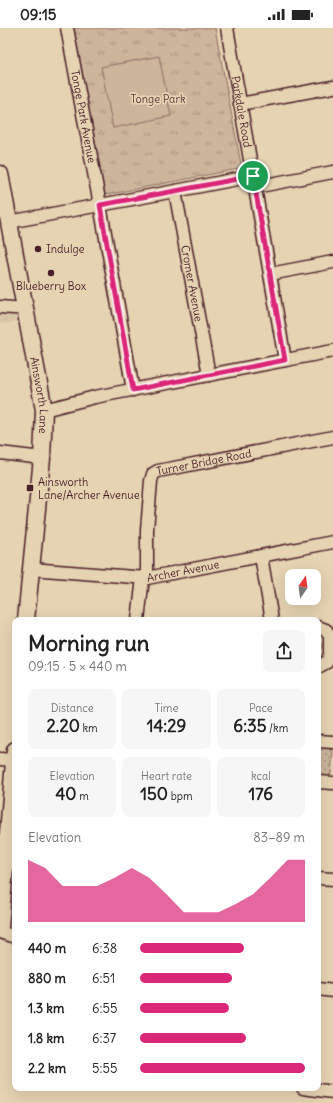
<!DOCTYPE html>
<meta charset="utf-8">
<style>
:root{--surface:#fff;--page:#f6f6f6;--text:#222;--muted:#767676;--accent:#db2777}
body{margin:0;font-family:Delius,sans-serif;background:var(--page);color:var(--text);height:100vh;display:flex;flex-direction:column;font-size:15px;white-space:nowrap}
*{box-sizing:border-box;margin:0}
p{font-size:13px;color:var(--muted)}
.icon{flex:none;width:22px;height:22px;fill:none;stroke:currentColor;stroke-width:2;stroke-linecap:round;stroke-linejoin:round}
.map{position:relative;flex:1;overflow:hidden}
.panel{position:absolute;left:12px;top:589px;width:309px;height:474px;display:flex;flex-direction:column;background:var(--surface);border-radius:8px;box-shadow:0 4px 16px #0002}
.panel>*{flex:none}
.needle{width:26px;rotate:14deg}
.tools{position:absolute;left:285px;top:541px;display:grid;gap:8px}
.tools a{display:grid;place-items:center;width:36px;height:36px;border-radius:8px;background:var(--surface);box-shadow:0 4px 16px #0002;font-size:20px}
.pin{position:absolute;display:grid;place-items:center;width:34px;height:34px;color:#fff;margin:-17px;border:2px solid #fff;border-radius:50%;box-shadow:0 1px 4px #0007}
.round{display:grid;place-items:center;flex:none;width:42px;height:42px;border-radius:8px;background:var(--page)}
.summary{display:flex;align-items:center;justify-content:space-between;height:68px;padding:0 16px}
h1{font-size:22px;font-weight:700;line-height:30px}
.figures{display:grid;grid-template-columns:repeat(3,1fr);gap:6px;height:68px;padding:4px 16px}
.figures div{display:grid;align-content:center;border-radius:8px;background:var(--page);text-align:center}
.figures b{font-size:17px;font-weight:700}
.figures small{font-size:11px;font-weight:400}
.figures p{font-size:11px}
.chart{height:112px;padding:8px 16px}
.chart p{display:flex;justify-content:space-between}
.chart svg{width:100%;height:72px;margin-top:4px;fill:var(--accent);opacity:.7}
ul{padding:0 16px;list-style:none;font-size:13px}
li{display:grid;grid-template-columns:64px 48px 1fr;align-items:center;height:30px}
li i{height:10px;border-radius:5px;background:var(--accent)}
.status{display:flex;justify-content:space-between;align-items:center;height:28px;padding:0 20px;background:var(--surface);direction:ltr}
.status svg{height:11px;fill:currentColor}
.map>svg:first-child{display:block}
.built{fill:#d8c4a6}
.grass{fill:url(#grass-dots);stroke:#8b6a63}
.park{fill:url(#park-tufts);stroke:#8b6a63}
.pitch{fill:#ccb59b;stroke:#8b6a63}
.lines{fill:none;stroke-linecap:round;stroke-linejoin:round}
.minor-casing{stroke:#4a1f2b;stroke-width:15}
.secondary-casing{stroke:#4a1f2b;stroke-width:19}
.minor{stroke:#e5d3b1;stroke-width:12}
.secondary{stroke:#e5d3b1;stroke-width:16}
.route-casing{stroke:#fff;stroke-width:8}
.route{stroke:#db2777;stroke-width:5}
.poi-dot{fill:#4a1f2b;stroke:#e5d3b1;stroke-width:1.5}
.labels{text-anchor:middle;stroke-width:3.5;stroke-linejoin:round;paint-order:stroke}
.park-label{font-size:11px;fill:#5e363c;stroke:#e5d3b1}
.street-label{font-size:11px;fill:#4a1f2b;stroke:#e5d3b1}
.poi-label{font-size:11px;fill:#4a1f2b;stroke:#e5d3b1;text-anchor:start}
</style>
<div class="status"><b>09:15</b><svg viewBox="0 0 49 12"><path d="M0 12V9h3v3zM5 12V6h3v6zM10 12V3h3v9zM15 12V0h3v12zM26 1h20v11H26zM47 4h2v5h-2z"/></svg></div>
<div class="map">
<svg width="333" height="1075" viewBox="0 0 333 1075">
<defs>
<pattern id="grass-dots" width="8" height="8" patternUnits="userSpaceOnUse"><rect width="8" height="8" fill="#ccb59b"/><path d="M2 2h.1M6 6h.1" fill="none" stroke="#a8937f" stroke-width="1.8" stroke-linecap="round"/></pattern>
<pattern id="park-tufts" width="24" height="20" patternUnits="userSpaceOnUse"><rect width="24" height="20" fill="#ccb59b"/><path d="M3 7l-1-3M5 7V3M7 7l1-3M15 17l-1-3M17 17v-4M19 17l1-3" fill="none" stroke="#a8937f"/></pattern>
</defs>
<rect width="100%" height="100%" fill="#e5d3b1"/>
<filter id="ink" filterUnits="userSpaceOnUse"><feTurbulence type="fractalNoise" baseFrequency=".025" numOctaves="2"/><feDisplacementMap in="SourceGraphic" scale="8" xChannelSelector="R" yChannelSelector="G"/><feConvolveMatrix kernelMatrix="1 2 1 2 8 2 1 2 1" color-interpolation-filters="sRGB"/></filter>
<g filter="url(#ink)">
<path class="built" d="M0 287 18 289 19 293 0 296Z"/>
<path class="grass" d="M318 717 329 719 333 723 331 746 329 748 318 747Z"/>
<path class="park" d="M74 0H215L241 136 238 141 105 167Z"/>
<path class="pitch" d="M159 28 171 88 113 100 101 39Z"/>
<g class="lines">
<defs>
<g id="minor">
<path id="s1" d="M67 0 100 177 133 362"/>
<path id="s2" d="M227 0 285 332"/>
<path d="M240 76 333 59"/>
<path d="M255 159 333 144"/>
<path id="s3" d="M175 163 209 347"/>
<path d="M9 194 175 163 253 148"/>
<path d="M270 246 333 234"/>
<path d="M0 279 26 281"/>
<path d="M44 382 95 369 333 323"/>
<path d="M0 425 42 430"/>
<path d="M261 528 272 592"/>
<path id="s4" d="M31 541 147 550 333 514"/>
<path id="s5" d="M147 550V502L151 453 153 446 158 443 333 409"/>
<path d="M138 592 143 550"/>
<path d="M318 599 326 602 330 608V626L327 634 318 639"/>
<path d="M318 713 333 714"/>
<path d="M0 731 14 732"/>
<path d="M318 754 333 755"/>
<path d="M318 850 333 851"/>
<path d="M0 904 15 909"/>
<path d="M318 961 333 963"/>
<path d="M303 1060 333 1064"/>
</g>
<g id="secondary">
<path id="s6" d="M0 146 44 382 42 430 26 592"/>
<path d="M0 899 15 722"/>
</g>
</defs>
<use href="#minor" class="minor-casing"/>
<use href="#secondary" class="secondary-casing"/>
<use href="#minor" class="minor"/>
<use href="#secondary" class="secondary"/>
</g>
</g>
<g class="lines" filter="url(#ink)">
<defs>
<path id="route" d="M253 148 285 332 133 362 100 177 175 163Z"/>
</defs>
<use href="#route" class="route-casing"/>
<use href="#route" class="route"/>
</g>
<g class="poi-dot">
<circle cx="38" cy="221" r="4"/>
<circle cx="51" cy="245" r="4"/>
<rect x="26" y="456" width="8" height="8" rx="2"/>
</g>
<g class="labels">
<g class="park-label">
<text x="158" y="75">Tonge Park</text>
</g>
<g class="street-label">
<text dy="4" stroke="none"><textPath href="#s2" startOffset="85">Parkdale Road</textPath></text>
<text dy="4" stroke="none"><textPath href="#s1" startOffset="90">Tonge Park Avenue</textPath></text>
<text dy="4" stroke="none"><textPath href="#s3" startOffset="94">Cromer Avenue</textPath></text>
<text dy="4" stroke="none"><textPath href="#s6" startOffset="225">Ainsworth Lane</textPath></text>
<text dy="4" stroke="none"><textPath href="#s5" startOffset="157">Turner Bridge Road</textPath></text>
<text dy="4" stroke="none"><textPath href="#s4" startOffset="153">Archer Avenue</textPath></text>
</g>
<g class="poi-label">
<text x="46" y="225">Indulge</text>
<text x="51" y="262" text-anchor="middle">Blueberry Box</text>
<text x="38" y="458">Ainsworth<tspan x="38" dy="13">Lane/Archer Avenue</tspan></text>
</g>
</g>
</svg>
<div class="tools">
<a><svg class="needle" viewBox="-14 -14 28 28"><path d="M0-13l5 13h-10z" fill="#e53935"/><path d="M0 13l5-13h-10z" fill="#767676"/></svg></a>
</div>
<div class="pin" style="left:253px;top:148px;background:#1e9e55"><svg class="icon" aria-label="arrive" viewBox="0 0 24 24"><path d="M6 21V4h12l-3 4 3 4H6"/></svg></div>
<section class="panel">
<div class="summary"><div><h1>Morning run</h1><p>09:15 · 5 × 440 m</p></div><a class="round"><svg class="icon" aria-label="share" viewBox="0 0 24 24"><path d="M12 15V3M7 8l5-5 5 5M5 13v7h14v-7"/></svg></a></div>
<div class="figures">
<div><p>Distance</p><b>2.20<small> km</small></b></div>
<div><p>Time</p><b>14:29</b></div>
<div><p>Pace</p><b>6:35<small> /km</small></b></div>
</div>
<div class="figures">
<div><p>Elevation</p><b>40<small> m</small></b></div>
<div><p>Heart rate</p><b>150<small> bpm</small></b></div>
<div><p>kcal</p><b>176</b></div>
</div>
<div class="chart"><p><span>Elevation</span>83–89 m</p>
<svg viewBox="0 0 160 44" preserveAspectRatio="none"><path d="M0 44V6L10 11L20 22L30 22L40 22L50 17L60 11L70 17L80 27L90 38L100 38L110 38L120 33L130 27L140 17L150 6L160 6V44z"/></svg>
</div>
<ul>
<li><b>440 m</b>6:38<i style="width:63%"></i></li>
<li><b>880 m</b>6:51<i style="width:56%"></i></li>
<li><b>1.3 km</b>6:55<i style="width:54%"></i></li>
<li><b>1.8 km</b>6:37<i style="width:64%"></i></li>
<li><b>2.2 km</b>5:55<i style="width:100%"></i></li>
</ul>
</section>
</div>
